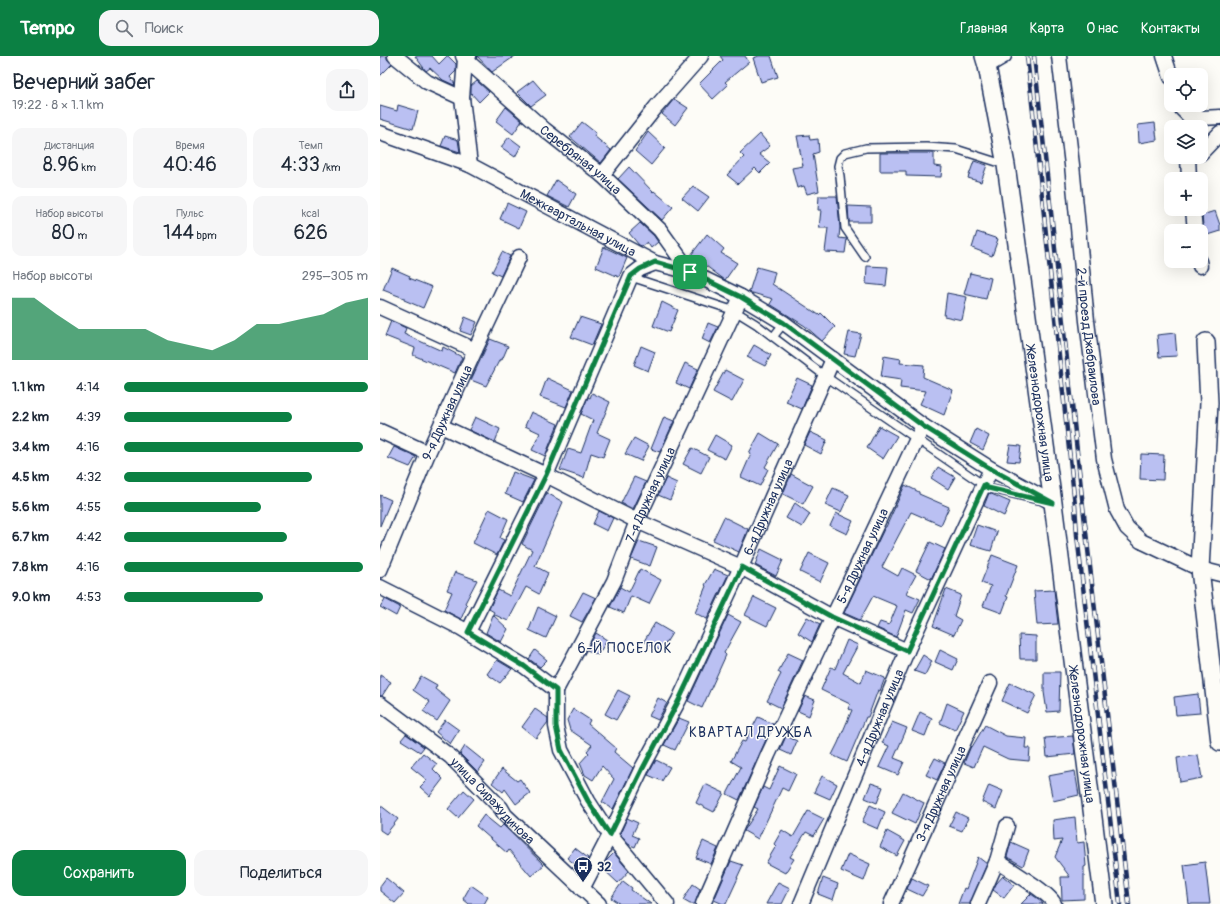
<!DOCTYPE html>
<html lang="ru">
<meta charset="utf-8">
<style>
:root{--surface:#fff;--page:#f6f6f7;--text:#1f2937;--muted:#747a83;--accent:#0b8043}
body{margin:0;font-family:Pangolin,sans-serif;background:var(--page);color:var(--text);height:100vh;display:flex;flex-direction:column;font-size:15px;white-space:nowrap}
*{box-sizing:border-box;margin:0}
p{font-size:13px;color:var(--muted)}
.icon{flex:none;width:22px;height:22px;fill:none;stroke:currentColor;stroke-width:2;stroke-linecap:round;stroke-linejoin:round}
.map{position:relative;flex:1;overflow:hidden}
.sheet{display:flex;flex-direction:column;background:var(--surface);width:380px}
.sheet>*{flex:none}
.buttons{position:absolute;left:784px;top:12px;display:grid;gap:8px}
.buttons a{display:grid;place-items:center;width:44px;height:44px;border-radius:8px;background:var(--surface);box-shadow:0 4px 16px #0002;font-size:20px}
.pin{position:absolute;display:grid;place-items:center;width:34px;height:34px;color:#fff;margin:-17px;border-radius:8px;box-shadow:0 2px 6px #0006}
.round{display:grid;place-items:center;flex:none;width:42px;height:42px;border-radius:12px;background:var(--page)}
.headline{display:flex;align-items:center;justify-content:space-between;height:68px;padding:0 12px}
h1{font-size:22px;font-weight:600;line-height:30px}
.figures{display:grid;grid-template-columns:repeat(3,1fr);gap:6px;height:68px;padding:4px 12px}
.figures div{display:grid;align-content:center;border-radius:10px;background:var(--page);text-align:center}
.figures b{font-size:20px;font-weight:600}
.figures small{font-size:11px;font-weight:400}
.figures p{font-size:11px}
.chart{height:112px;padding:8px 12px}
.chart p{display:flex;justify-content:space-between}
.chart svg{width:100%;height:72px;margin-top:4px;fill:var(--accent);opacity:.7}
.action{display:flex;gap:8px;margin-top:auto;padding:8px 12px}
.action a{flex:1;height:46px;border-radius:12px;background:var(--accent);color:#fff;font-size:16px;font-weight:600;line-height:46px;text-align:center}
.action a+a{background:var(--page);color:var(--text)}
ul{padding:0 12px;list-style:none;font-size:13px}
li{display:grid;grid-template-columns:64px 48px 1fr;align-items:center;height:30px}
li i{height:10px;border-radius:5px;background:var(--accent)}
header{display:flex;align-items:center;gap:24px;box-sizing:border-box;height:56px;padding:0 20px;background:var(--accent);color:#fff}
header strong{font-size:19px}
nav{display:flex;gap:22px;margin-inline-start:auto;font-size:14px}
.search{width:280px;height:36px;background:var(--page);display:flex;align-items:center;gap:10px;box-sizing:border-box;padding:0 14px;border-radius:12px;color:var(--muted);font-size:15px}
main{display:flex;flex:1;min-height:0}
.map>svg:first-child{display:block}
.building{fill:#bac0f2;stroke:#1b2f5e}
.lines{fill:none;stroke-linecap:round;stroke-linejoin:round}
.service-casing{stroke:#1b2f5e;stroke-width:10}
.minor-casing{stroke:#1b2f5e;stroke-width:17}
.tertiary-casing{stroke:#1b2f5e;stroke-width:20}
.service{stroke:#fdfcf7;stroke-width:7}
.minor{stroke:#fdfcf7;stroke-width:14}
.tertiary{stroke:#fdfcf7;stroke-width:17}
.rail-casing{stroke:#1b2f5e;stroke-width:4.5}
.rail{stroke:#fdfcf7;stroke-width:3;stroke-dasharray:9;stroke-linecap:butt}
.route-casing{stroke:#fff;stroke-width:8}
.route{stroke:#0b8043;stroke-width:5}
.labels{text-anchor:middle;stroke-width:3;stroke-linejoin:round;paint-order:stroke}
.street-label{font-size:13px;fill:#1b2f5e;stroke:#fdfcf7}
.poi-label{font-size:13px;font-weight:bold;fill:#1b2f5e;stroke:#fdfcf7;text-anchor:start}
.neighbourhood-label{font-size:14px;letter-spacing:1px;fill:#1b2f5e;stroke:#fdfcf7}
</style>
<header>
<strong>Tempo</strong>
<div class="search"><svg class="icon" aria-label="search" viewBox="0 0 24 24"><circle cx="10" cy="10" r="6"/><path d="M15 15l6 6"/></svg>Поиск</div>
<nav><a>Главная</a><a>Карта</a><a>О нас</a><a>Контакты</a></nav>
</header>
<main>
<section class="sheet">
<div class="headline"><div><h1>Вечерний забег</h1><p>19:22 · 8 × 1.1 km</p></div><a class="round"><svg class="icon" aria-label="share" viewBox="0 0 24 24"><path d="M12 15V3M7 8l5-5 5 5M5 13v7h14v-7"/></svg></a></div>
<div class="figures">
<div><p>Дистанция</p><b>8.96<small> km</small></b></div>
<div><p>Время</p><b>40:46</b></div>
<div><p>Темп</p><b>4:33<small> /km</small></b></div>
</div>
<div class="figures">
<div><p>Набор высоты</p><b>80<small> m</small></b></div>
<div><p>Пульс</p><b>144<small> bpm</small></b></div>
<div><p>kcal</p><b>626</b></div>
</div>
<div class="chart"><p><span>Набор высоты</span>295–305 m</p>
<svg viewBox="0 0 160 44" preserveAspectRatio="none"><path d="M0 44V6L10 6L20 16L30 25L40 25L50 25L60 25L70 32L80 35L90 38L100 32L110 22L120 22L130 19L140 16L150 9L160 6V44z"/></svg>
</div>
<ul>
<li><b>1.1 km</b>4:14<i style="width:100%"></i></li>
<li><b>2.2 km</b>4:39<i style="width:69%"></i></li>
<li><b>3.4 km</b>4:16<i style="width:98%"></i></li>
<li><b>4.5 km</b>4:32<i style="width:77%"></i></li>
<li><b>5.6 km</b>4:55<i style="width:56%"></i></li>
<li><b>6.7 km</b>4:42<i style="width:67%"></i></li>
<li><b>7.8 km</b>4:16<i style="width:98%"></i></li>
<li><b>9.0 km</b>4:53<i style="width:57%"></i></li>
</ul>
<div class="action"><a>Сохранить</a><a>Поделиться</a></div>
</section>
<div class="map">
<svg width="840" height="848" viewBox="0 0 840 848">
<rect width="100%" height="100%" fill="#fdfcf7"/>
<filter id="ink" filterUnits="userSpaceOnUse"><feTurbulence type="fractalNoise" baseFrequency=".025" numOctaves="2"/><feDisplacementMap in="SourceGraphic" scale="8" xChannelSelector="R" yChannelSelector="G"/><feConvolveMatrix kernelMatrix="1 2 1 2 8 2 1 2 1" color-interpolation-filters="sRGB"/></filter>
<g filter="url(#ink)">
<path class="building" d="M0 0H7V3L12 8 0 20Z
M35 0H52L59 8 67 0H68L76 8V15L70 21 75 28 74 29 63 24 50 12 46 15Z
M97 0H135L112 16Z
M340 0H365L369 6 345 26 348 29 333 43 319 28 343 4Z
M379 0H391L398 21 381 26 373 2Z
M153 24 166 39 151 50 137 36Z
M97 25 109 36 99 46 91 37V30Z
M294 43 308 52 295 69 282 58Z
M18 49 38 55 33 73 0 63V50L17 55Z
M126 51 142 65 133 78 116 65Z
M202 66 216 77 214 80 231 94 221 107 190 81Z
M775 67 777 84 759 87 758 69Z
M268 76 285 92 271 109 255 95Z
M380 78 390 90 379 98 390 107 380 117 375 112 358 128 347 119 364 101 360 97Z
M429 79 430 84 438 83 439 96 433 98 439 135 427 138 424 130 417 132 412 112 423 110 417 80Z
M65 80 78 84 80 96 61 90Z
M129 81 141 90 135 101 121 91Z
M500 97H554V110L562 111 561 121 526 120V115H500Z
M594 105 607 109 601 126 588 122Z
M249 111 273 136 274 135 293 151 282 164 238 123Z
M176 124 196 138 189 151 167 140Z
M313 130 329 141 318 155 302 142Z
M439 140H457L460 171 459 182 467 183 465 197 445 196 448 172H439L441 154H438Z
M127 147 146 156 139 172 120 163Z
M468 150 491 151V166H469Z
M835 155 840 169V175L824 180 822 159Z
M260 167 274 180 278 186 271 192 267 186 262 190 259 189 249 177Z
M597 176 618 183 612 200 592 192Z
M327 178 344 193 341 197 357 207 345 224 311 199Z
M224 191 247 202 239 221 216 211Z
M122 196 130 200 121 220 112 216Z
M487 210 508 211 506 230 486 228Z
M377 211 395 216 392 228 439 259 441 257 455 271 442 285 425 270 390 248 393 243 369 236Z
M12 212 30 220 29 222 52 231 43 252 24 244V242L3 234Z
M590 217 611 222 606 243 584 238Z
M567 237 587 241 582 264 564 260Z
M282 246 298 254 289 276 273 270Z
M85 261 97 266 91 279 80 275Z
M200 261 221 268 212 289 191 281Z
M11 265 26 272 24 278 62 295 63 291 82 301 75 317 33 299 35 292 5 280Z
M328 267 338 271 330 287 322 283Z
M469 276 481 278 475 300 464 298Z
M795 277 797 300 779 301 777 279Z
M110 283 128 290 122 304 120 303 106 330 91 324Z
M374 289 391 299 385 310 367 301Z
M261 290 275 296 268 315 254 309Z
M504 300 521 303 520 307 544 309 543 321 573 334 564 359 540 348 546 335 520 332 521 324 501 321Z
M305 307 318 313 309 333 296 327Z
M345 314 364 324 352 346 333 336Z
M167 322 193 334 186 351 160 341Z
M417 322 432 329 422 353 406 346Z
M212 337 230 346 217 377 230 383 223 401 211 397 204 422 180 414 188 393 201 397 213 364 201 358 208 341 210 342Z
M151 356 178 368 165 400 152 394 160 377 145 370Z
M95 361 120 373 115 386 89 374Z
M284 361 294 365 280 396 271 393Z
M499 370 517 380 503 403 487 392Z
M596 373 609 380 603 394 590 387Z
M430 376 447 384 441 398 424 389Z
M380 377 398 388 385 411 388 413 380 430 361 421 371 398 369 397Z
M335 379 352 389 345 403 327 394Z
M254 382 269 390 261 405 245 398Z
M630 389 641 390 639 406 627 405Z
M14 391 36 401 30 411 8 402Z
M312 392 329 401 321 417 303 408Z
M761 398 784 399 783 424 760 423Z
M558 411 575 421 568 433 551 422Z
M133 416 154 424 143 446 125 438Z
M411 418 433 430 423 448 403 438Z
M254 421 266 426 253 453 241 447Z
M286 422 297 427 290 444 278 439Z
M525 429 539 436V438L569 451 561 469 531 456 502 511 518 520 522 512 536 519 526 537 540 543 533 557 526 554 516 581 497 572 500 566 509 569 517 550 493 540 480 564 464 557 505 471H506Z
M453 432 469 439 461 456 445 449Z
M167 437 183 446 155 510 168 517 159 538 146 531 128 565 113 558 114 556 109 553 118 534 130 540 152 494 142 488Z
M609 437 630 446 624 460 604 450Z
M0 439 11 444 0 470Z
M415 447 430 458 422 471 406 462Z
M109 453 128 463 120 482 124 484 117 499 93 487Z
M219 455 233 462 227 475 213 468Z
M456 457 473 465 467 478 450 470Z
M344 461 368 473 359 496 333 484Z
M597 469 617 476 611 495 590 489Z
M259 485 277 491 270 510 251 503Z
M550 486 565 493 551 523 536 515Z
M381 493 403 504 396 520 375 509Z
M429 497 449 507 440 526 420 516Z
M612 499 638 509 626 540 628 541 622 557 603 550 611 530 601 527Z
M260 513 281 524 269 548 251 540 244 557 230 551 240 531 249 536Z
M334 513 348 519 327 563 315 557 326 530 325 529Z
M75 516 97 524 85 547 87 549 81 563 64 554 72 536 67 534Z
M566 533 581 539 574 560 581 564 574 579 553 570Z
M674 534 678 568 657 569 654 535Z
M203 536 216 542 202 566 190 560Z
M374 541 396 552 387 570 365 559Z
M5 543 20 551 16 560 0 551Z
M158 551 176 560 166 582 149 574Z
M113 559 128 573 121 586 106 577Z
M348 559 361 566 344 597 346 599 322 652 308 645Z
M427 561 440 568 432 586 418 577Z
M275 567 292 577 281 595 264 585Z
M216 577 227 584 218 599 207 594Z
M639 579 656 580V603H640Z
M467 584 478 589 463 617 481 627 486 614 505 622 500 635 498 634 488 661H486L467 706 452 699 458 687 472 654 468 653 470 648 441 634 451 611 455 613Z
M155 594 167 604 160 611 149 603Z
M560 594 578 603 573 614 555 606Z
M408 597 423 604 401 652 387 645 401 618 398 616Z
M543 599 552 605 545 619 534 615Z
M117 604 132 613 120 627 107 618Z
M664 616H680L679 655 667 656 664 636Z
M0 619 11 626 2 640H0Z
M41 620 57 629 55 633 70 645 57 665 43 655 50 646 33 634Z
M630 627 656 639 647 657 622 645Z
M238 634 250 640 236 664 225 658Z
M818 638 820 657 796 659 794 641Z
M425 640 435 644 429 660 418 655Z
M278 642 287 647 278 664 269 660Z
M567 647 584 655 575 674 560 667Z
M155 653 168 662V666L156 682 142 671Z
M193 653 210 664 208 668 236 692 234 696 253 712 233 753 222 746 234 723 222 710 213 724 205 719 200 707 209 697 207 695 212 689 190 674 187 664Z
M540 656 552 662 545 680 532 675Z
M378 661 393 668 359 744 347 738 361 711 351 705 362 685 365 686Z
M299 662 309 666 295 694 284 689Z
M65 664 79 674 70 688 56 676Z
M512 666 527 672 514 702 524 706 518 719 499 711 509 690 502 687Z
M605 669 626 680 646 682 645 692H650L649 705 628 703 603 691 594 711 584 707 591 690 592 691Z
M26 678 44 691 40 696 21 684Z
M406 680 417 685 411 699 400 694Z
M693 680 695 698 667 701 665 682Z
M85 690 105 706 98 716 80 698Z
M43 697 57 708 53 713 63 723 50 740 40 731 47 724 31 711Z
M818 699 822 722 800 726 797 702Z
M555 702 565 707 557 724 546 719Z
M276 704 290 711 282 725 268 719Z
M400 710 416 718 408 735 402 732 378 783 364 775 378 753 374 751 383 731 389 734Z
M122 713 137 725 140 723 150 737 136 748 125 733 123 736 112 727Z
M695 715 699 739 673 745 668 720Z
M442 720 457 728 450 743 434 736Z
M491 727 503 731 497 747 485 742Z
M325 728 344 737 334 756 316 747Z
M609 729 623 735 616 753 602 746Z
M84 734 94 743 78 762 68 753Z
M523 736 544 747 535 768 512 757Z
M0 749 18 763 6 778 0 774Z
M490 749 505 756 498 773 482 766Z
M428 755 444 763 434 780 426 776 410 801 414 803 405 817 386 807 396 790 394 788 402 774 413 781Z
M576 756 588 762 582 775 569 770Z
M104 759 120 772 123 769 164 809 151 820 129 794 127 797 96 770Z
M695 761 697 787 704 786 706 810 704 811V843L682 844 681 821H690L675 801 682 784 674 785 673 764Z
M247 762 258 767 252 779 259 782 255 791 248 788 240 778Z
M507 775 525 785 517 800 500 791Z
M323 785 338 792 331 808 316 802Z
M631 786 649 794 643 810 627 801Z
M195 792 208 802 201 813 187 802Z
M234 797 249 815 238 827 222 812 225 806Z
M468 798 490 808 484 825 461 815Z
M598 801 607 808 590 848H578L584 832 586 833Z
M351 805 363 809 357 822H358L346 848H343L334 844Z
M825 806 830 848H809L804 809Z
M623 820 634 829 624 842 613 834 616 828Z
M6 822 24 837 15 847 0 835V830Z
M443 822 458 828 453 844 438 838Z
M532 822 548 830 542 840 527 833Z
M243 825 252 832 251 834 271 848H240L231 842Z
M398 826 410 832 402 848H386Z
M313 828 320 833 315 848H310L303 844Z
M91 829 108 841 104 848H89L83 843Z
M651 838 660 844 663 848H641Z"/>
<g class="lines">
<defs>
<path id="service" d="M485 201 465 172 460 120 458 110 460 102 465 97 486 92 546 91 576 93 626 109
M251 221 355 255 376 268 445 320 608 432 658 444
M393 281 404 267"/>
<g id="minor">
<path d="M15 0 47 26 82 42"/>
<path id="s1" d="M83 0 85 3 165 74 222 119 280 174 310 216"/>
<path d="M89 0 85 3 82 42 90 109"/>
<path id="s2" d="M679 0 692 109 707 265 724 403 737 454 747 472 761 485 820 513 840 518"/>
<path d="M784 0 791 21"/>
<path d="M607 10 624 0"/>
<path d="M800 49 802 53 809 60"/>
<path d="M809 60 822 62 840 61"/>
<path id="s3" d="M0 77 90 109 275 207 310 216 361 241 404 267 543 370 611 413 673 447"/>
<path d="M821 97 840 77"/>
<path d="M808 101 809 123"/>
<path d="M222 119 276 51 321 0"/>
<path d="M813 153 815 175"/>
<path d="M819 205 820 210"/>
<path d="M0 251 95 294"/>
<path d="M61 370 166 419 257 465 361 511 452 561 527 595"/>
<path d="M0 375 48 397"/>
<path id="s4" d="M0 514 48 397 95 294 139 201"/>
<path d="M0 531 81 572 144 610 176 634V670L181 694 208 745 230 779 287 848"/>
<path d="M88 576 166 419 251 220 260 213 275 207"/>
<path id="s5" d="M176 634 234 525 257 465 361 241"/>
<path id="s6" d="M0 648 71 701 121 752 125 759 219 848"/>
<path d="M617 805C629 813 671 838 674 848"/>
<path id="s7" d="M202 833 230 779 261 714 299 644 361 511 453 303"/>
<path id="s8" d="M323 848 388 699 543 370"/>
<path id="s9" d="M421 848 527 595 611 413"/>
<path id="s10" d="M511 848 610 627"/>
<path d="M598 848 617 805 627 770"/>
</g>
<g id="tertiary">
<path id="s11" d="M604 0 607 10 626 109 673 447 724 848"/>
<path d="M826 286 829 347 820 513 840 686"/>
</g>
</defs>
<use href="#service" class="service-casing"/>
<use href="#minor" class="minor-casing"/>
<use href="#tertiary" class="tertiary-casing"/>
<use href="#service" class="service"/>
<use href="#minor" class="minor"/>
<use href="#tertiary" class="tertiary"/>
<defs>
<path id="rail" d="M647 0 695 449 697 479 740 848
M654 0 703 450 749 848"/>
</defs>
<use href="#rail" class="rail-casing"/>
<use href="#rail" class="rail"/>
</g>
</g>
<g class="lines" filter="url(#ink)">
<defs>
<path id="route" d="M275 206 310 216 361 241 404 267 543 370 611 413 673 447 608 432 604 429 527 595 452 561 362 511 299 644 262 714 230 779 208 745 181 694 176 670V634L144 610 88 576 166 419 251 220 260 213Z"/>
</defs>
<use href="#route" class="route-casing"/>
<use href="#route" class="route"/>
</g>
<defs>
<symbol id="bus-pin" viewBox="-11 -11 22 30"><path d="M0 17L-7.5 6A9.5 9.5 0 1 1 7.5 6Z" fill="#1b2f5e" stroke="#fdfcf7"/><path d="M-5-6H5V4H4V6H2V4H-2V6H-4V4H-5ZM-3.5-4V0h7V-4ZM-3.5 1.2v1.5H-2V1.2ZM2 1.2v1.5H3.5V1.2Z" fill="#fff"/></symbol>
</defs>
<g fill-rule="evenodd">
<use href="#bus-pin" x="192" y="799" width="22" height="30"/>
</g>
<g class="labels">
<g class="street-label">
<text dy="5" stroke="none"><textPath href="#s1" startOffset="157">Серебряная улица</textPath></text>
<text dy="5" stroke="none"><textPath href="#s3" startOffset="218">Межквартальная улица</textPath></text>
<text dy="5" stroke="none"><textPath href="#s2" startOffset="282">2-й проезд Джабраилова</textPath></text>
<text dy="5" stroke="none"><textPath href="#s4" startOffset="171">9-я Дружная улица</textPath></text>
<text dy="5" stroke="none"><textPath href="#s11" startOffset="362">Железнодорожная улица</textPath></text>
<text dy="5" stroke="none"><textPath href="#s5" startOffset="217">7-я Дружная улица</textPath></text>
<text dy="5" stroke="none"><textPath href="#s7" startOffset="425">6-я Дружная улица</textPath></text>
<text dy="5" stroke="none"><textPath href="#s8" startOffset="383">5-я Дружная улица</textPath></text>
<text dy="5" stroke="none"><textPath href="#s9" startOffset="202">4-я Дружная улица</textPath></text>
<text dy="5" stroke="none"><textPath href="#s11" startOffset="686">Железнодорожная улица</textPath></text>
<text dy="5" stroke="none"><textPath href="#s10" startOffset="121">3-я Дружная улица</textPath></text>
<text dy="5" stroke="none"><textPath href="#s6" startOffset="149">улица Сиражудинова</textPath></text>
</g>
<g class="poi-label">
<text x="217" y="815">32</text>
</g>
<g class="neighbourhood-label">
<text x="245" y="597">6-Й ПОСЕЛОК</text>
<text x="371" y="681">КВАРТАЛ ДРУЖБА</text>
</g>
</g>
</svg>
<div class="buttons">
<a><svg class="icon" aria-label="locate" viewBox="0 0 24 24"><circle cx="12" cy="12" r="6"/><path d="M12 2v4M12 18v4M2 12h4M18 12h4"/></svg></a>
<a><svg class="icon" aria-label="layers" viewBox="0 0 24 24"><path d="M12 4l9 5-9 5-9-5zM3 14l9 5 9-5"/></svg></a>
<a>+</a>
<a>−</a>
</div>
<div class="pin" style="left:310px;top:216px;background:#1e9e55"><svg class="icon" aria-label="arrive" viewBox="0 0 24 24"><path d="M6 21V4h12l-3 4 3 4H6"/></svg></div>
</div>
</main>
